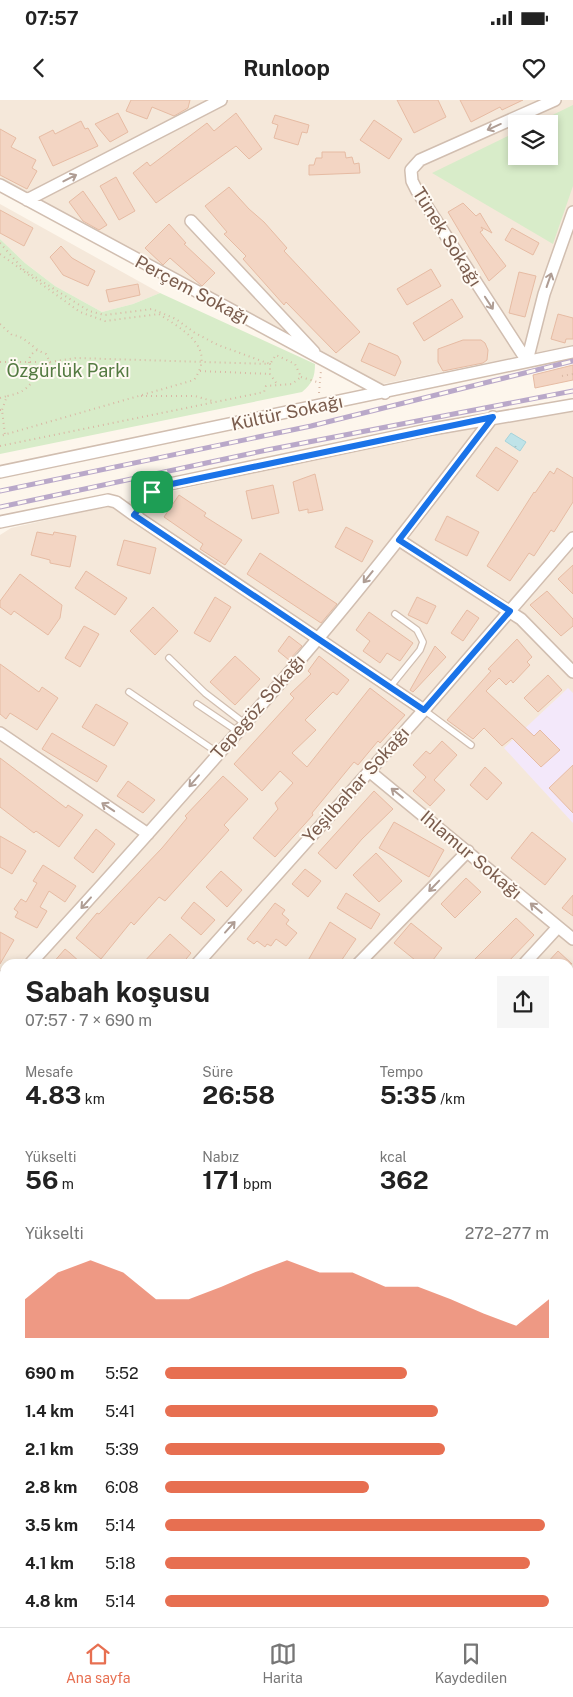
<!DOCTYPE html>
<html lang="tr">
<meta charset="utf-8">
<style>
:root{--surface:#fff;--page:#f6f6f6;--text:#222;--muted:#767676;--line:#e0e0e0;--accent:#e76f51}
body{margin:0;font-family:"Public Sans",sans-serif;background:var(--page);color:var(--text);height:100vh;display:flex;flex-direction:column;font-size:19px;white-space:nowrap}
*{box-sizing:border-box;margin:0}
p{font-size:16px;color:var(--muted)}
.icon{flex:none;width:28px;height:28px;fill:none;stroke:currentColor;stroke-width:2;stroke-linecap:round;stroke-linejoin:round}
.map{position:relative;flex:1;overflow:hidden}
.details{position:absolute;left:0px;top:859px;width:574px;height:669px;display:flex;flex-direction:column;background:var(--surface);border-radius:15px 15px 0 0;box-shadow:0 2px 8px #0003}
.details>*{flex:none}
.controls{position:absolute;left:508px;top:15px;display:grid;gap:10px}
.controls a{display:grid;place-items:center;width:50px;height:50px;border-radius:0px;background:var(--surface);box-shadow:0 2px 8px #0003;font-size:25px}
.pin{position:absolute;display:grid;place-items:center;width:42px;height:42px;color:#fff;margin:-21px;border-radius:10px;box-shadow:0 2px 8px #0006}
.round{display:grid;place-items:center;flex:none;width:52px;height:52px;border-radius:0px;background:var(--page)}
.headline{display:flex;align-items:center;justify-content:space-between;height:85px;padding:0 25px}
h1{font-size:28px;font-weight:700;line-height:38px}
.metrics{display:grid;grid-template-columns:repeat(3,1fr);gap:8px;height:85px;padding:5px 25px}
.metrics div{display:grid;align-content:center}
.metrics b{font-size:25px;font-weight:700}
.metrics small{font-size:14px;font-weight:400}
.metrics p{font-size:14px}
.chart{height:140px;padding:10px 25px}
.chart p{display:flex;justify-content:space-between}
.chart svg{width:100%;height:90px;margin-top:5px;fill:var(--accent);opacity:.7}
ul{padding:0 25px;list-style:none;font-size:16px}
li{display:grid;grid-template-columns:80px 60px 1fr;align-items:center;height:38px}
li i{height:12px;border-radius:6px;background:var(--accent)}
.status{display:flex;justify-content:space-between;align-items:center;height:35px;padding:0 25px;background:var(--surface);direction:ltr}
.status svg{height:14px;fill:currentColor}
header{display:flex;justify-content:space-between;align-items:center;height:65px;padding:0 25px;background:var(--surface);font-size:22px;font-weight:700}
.tabs{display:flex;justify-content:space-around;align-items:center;height:70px;border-top:1px solid var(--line);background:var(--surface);font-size:14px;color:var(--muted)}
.tabs a{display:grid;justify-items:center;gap:2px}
.tabs .active{color:var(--accent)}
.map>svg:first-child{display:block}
.residential{fill:#f5e8da;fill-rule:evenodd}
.education{fill:#f3e8fa}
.green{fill:#d8ecc9}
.water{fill:url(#water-ripples);stroke:#a5d3da}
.building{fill:#f3d5c3;stroke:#e6bba3}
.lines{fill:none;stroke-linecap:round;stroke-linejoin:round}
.lane-casing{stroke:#d1beb0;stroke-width:8}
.street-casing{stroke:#d1beb0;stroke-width:14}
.secondary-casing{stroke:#d6c0b0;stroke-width:18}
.primary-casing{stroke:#dad1cd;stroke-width:20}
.path{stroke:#d9b8a5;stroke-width:2;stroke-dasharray:1 4;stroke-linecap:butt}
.lane{stroke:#fff;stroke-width:5.5}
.street{stroke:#fff;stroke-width:11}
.secondary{stroke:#fff;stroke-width:15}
.primary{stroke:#fbd9a5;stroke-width:18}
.rail-casing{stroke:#b9a8c9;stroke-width:5}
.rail{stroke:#fffaf3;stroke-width:3;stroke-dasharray:9;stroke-linecap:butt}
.oneway{stroke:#af9d94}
.route-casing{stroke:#fff;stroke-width:10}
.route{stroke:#1a73e8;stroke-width:6}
.labels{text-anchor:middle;stroke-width:4;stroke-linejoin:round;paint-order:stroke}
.street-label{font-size:18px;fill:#7a5c4d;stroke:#fffaf3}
.park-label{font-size:18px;fill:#537a41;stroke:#fffaf3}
</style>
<div class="status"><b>07:57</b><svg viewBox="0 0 49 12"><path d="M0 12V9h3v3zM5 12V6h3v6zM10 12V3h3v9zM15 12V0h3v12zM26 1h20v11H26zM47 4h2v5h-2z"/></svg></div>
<header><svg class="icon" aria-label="back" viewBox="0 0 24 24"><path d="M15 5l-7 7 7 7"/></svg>Runloop<svg class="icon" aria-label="heart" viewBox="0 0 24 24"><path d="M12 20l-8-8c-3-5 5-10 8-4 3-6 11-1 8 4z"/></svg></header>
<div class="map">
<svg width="573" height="1527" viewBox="0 0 573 1527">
<defs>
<pattern id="water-ripples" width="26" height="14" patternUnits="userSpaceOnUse" patternTransform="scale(1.25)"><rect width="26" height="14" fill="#bfe3e8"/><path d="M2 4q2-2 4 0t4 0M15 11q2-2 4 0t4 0" fill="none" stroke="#a0bbbe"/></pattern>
</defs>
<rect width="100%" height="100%" fill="#fdf6ec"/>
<path class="residential" d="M0 0H573V245L378 285 91 132 0 79ZM516 24H549V56H516Z
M0 104 160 193 133 204 102 212 55 186 25 163 0 139Z
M573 311V1392L569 1398V864H5V1279L0 1286V435L11 428 461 326Z
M573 1431V1527H504L507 1523 569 1522V1437Z
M65 1523H482L479 1527H70Z"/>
<path class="education" d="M568 588 573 593V723L504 648Z
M5 1279V1478L0 1474V1286Z"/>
<path class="green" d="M573 5V86L553 144 432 73 516 32V56H549V24H534Z
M0 139 25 163 55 186 102 212 133 204 160 193 315 264C315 277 312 284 302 292L0 354Z"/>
<path class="water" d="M511 333 526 342 520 351 505 341Z"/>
<path class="building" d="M131 0H190L188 8 174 16 152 7 147 19 126 11Z
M397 0H438L446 17 414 33Z
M460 0H523L502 10 500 7 471 22Z
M118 13 128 32 110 42 95 24Z
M236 13 262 49 249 59 236 46 156 103 133 73 147 62 150 66 207 23 214 31Z
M275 15 309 25 307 33 302 32 298 45 274 38 278 25 272 23Z
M374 20 402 39 389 59 360 40Z
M81 21 85 29 88 28 98 46 53 66 39 37 53 30 55 34Z
M0 29 16 38 11 47 36 60 32 68 37 71 27 89 0 75Z
M322 52H345L346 58 352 57 354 64 359 63 360 73 309 75V65H314L316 58H322Z
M116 77 135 111 119 120 100 86Z
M229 87 249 109 264 122 287 148 284 151 360 232 336 253 286 202 284 205 243 159 246 156 224 134 227 132 205 106Z
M83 91 107 125 99 130 83 121 69 102Z
M463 103 476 116 480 113 492 133 481 127 483 130 480 132 506 166 489 181 448 112Z
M0 110 33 128 24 146 0 133Z
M169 124 186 143 184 144 215 173 202 186 170 158 163 165 145 148Z
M512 128 539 143 533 155 505 140Z
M61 146 72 158 95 171 88 186 63 175 50 157Z
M431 169 441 186 407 205 397 189Z
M519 172 536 176 525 217 509 213Z
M138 184 140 195 109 202 106 190Z
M452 199 463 217 424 241 413 223Z
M558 214 573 218V239H566L565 243 551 239Z
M463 240H481L485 243 488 250 487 260 483 263 443 271 438 262V249Z
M369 243 398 256 401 262 395 276 361 261Z
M573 265V280L535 288 533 275Z
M496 347 518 361 498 391 476 376Z
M557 368 573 378V402L554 432 551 430 534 456 529 453 510 481 487 466 534 392 535 393 550 371 554 374Z
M315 374 323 410 308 413V409L299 411 293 382Z
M273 385 279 413 252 419 246 391Z
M179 395 206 413 204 416 242 440 225 465 200 449 203 444 164 417Z
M447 416 479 432 467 456 435 440Z
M346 427 373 441 362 462 335 447Z
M37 432 53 435 54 432 76 436 70 467 50 463V460L31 455Z
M124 440 156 448 150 474 117 465Z
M260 453 337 504 321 523 247 474Z
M573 465V494L558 479Z
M86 471 127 498 115 515 75 488Z
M20 474 62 505 60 518 48 535 14 511 11 515 0 507V501Z
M547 491 573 519V526L561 536 530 505Z
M215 497 231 507 210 542 194 533Z
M417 497 436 506 427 524 408 515Z
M153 507 178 531 155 555 130 531Z
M467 510 479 518 463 541 451 533Z
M369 512 413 543 400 561 387 553 380 563 363 551 370 541 356 530Z
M84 526 99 534 80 567 65 558Z
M289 536 302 546 289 560 278 551Z
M517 539 532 557 527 562 530 565 513 583 511 580 506 585 499 578 486 591 534 636 540 630 560 650 541 667 512 638 502 646 484 628 473 639 447 620 491 571 488 569Z
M435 546 446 557 413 592 410 590Z
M235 556 260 579 235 605 210 582Z
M319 556 349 580 337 595 333 592 305 620 316 630 292 653 307 667 370 588 405 615 380 643 378 641 358 665 354 662 312 713 313 715 275 757 253 738 278 709 275 703 293 683 280 671 262 691 234 664 294 598 290 594 311 574 308 571Z
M0 564 39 592 42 587 58 598 37 630 10 613 6 619 0 614Z
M548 575 562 590 538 612 524 598Z
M96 604 128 623 114 646 82 627Z
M52 633 107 666 97 682 42 649Z
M442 641 457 655 434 680 445 690 430 706 413 691 426 677 413 665 426 651 430 654Z
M0 658 66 708 68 705 83 715 59 747 36 731 34 733 0 707Z
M573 665V713L549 688Z
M485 667 502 683 487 700 470 685Z
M223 676 248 699 224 725 229 730 165 801 159 797 134 825 131 822 101 859 76 838 97 813 99 814 162 748 187 718 185 716Z
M128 681 155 700 143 713 117 696Z
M374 691 393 709 362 739 336 769 318 753Z
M394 722 444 750 429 777 379 748Z
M96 729 115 744 93 773 74 758Z
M532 732 566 759 545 785 511 758Z
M0 736 26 751 12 774 0 767Z
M376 753 402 781 379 802 353 775Z
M43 765 76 786 65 802 49 791 40 807 47 811 37 828 15 817 18 812 14 809 21 799 26 802 37 783 33 781Z
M305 769 321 781 308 797 292 784Z
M221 771 242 790 227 807 206 787Z
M466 778 481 792 455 818 441 804Z
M346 793 380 814 371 829 337 808Z
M573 795V816L562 808Z
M194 802 215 820 201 835 181 818Z
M275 803 285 810 282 814 289 820 286 824 297 833 286 846 276 839 271 846 267 844 265 847 257 841 254 844 247 839Z
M516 818 534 835 506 864H470Z
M330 822 356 839 339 864H306Z
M411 823 442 848 430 864H420L394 843Z
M0 832 14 840 0 864Z
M170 834 191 853 182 864H142Z
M65 849 70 853 82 864H52Z
M558 851 572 864H546Z"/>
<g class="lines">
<defs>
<path id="lane" d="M169 558 205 593 244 623
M390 587 420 550 423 542 417 530 395 514
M129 592 218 653
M197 604 237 631
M424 610 471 645"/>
<path id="street" d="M0 85 385 293
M27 100 221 0
M191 121 314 252
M527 261 417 91 412 81 411 70 420 60 555 0
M527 261 544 194 573 112
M0 372 573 252
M134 415 424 610
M0 422 108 400 116 402 134 415 153 391 165 385 432 329 573 305
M399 440 521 519 573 572
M0 633 148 734
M369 671 573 839
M30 864C127 758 223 651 315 542 377 469 435 393 493 317
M197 864 424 610 573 438
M358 864 468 751
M524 864 558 827
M0 877 5 879
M0 896 5 891
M569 1046 573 1042
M569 1066 573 1070
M0 1085 5 1079
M0 1161 5 1164
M569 1471 573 1474
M321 1522H324
M358 1522 364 1527
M167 1527 171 1522"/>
<path id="secondary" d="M569 1426 573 1419
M503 1527 506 1522"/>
<path id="primary" d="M0 1505 5 1509
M24 1522 30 1527"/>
</defs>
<use href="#lane" class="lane-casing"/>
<use href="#street" class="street-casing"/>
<use href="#secondary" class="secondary-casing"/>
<use href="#primary" class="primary-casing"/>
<path class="path" d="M0 143 24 170 89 211 105 215 152 209 176 219 195 233 218 245 270 264 276 255 295 264 301 277
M0 154 80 212 105 221 159 214C183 230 217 247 194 280L0 336
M0 224 12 235C26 236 32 249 46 254L50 262 46 269C29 277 35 291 7 296L2 310
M37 250C25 257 27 269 39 272
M0 262H50L76 258 270 264V274L277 284
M200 271 270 274
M562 276 573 274
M301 277 320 283
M319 293 321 270
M141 296H195L212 301
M0 298 7 296
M0 310H2L5 335
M0 346 264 292 266 286 292 284 301 277
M0 1262 5 1266 0 1273"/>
<use href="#lane" class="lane"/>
<use href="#street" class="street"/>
<use href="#secondary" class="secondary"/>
<use href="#primary" class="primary"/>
<defs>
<path id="rail" d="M0 391 311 326 573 261
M0 407 267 350 573 291"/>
</defs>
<use href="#rail" class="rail-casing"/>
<use href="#rail" class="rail"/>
</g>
<defs><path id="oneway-shaft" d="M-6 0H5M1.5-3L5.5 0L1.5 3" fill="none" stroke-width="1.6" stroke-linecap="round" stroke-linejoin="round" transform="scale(1.25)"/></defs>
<g class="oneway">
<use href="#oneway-shaft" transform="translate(494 27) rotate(156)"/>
<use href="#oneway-shaft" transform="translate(70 78) rotate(-27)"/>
<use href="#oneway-shaft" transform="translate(549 180) rotate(-71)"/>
<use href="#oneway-shaft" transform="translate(489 203) rotate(57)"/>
<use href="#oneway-shaft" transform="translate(368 477) rotate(129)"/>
<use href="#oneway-shaft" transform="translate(194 681) rotate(131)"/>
<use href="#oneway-shaft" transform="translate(397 693) rotate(-141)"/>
<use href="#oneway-shaft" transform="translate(108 707) rotate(-146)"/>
<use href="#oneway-shaft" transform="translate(434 786) rotate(134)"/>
<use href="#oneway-shaft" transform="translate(86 803) rotate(132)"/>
<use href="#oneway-shaft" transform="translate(536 808) rotate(-140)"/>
<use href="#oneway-shaft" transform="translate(230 827) rotate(-48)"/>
</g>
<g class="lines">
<defs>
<path id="route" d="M493 317 399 440 510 511 424 610 134 415 153 391 162 386Z"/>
</defs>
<use href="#route" class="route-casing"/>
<use href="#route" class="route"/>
</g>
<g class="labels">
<g class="street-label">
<text transform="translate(447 137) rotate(58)" y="6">Tünek Sokağı</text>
<text transform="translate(192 190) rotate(28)" y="6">Perçem Sokağı</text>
<text transform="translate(287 313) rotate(-12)" y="6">Kültür Sokağı</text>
<text transform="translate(258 607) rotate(-49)" y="6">Tepegöz Sokağı</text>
<text transform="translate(356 685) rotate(-48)" y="6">Yeşilbahar Sokağı</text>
<text transform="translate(471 755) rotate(40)" y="6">Ihlamur Sokağı</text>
</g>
<g class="park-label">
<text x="68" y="277">Özgürlük Parkı</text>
</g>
</g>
</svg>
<div class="controls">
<a><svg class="icon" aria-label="layers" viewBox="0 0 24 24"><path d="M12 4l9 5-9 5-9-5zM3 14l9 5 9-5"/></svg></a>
</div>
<div class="pin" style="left:152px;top:392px;background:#1e9e55"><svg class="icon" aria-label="arrive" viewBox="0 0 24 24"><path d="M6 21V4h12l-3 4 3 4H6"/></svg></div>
<section class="details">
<div class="headline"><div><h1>Sabah koşusu</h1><p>07:57 · 7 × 690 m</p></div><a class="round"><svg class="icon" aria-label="share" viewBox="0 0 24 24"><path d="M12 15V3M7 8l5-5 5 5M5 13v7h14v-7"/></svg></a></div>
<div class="metrics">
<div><p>Mesafe</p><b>4.83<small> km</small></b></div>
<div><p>Süre</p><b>26:58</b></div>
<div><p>Tempo</p><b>5:35<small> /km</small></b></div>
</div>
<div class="metrics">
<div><p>Yükselti</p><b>56<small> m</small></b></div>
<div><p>Nabız</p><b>171<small> bpm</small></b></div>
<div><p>kcal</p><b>362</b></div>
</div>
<div class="chart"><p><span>Yükselti</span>272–277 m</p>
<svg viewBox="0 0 160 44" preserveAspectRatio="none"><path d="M0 44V25L10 12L20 6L30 12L40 25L50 25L60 19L70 12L80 6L90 12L100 12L110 19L120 19L130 25L140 32L150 38L160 25V44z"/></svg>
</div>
<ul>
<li><b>690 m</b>5:52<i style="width:63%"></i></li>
<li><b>1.4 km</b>5:41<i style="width:71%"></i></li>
<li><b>2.1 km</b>5:39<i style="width:73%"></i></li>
<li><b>2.8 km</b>6:08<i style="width:53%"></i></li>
<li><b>3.5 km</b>5:14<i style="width:99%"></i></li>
<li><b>4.1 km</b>5:18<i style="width:95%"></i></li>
<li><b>4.8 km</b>5:14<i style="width:100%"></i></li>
</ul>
</section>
</div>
<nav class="tabs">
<a class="active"><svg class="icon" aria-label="home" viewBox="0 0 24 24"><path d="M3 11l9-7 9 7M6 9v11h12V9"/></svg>Ana sayfa</a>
<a><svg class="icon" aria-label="map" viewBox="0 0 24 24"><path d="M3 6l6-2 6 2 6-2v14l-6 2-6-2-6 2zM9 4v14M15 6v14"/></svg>Harita</a>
<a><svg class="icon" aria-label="saved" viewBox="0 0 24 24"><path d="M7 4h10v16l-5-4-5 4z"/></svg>Kaydedilen</a>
</nav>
